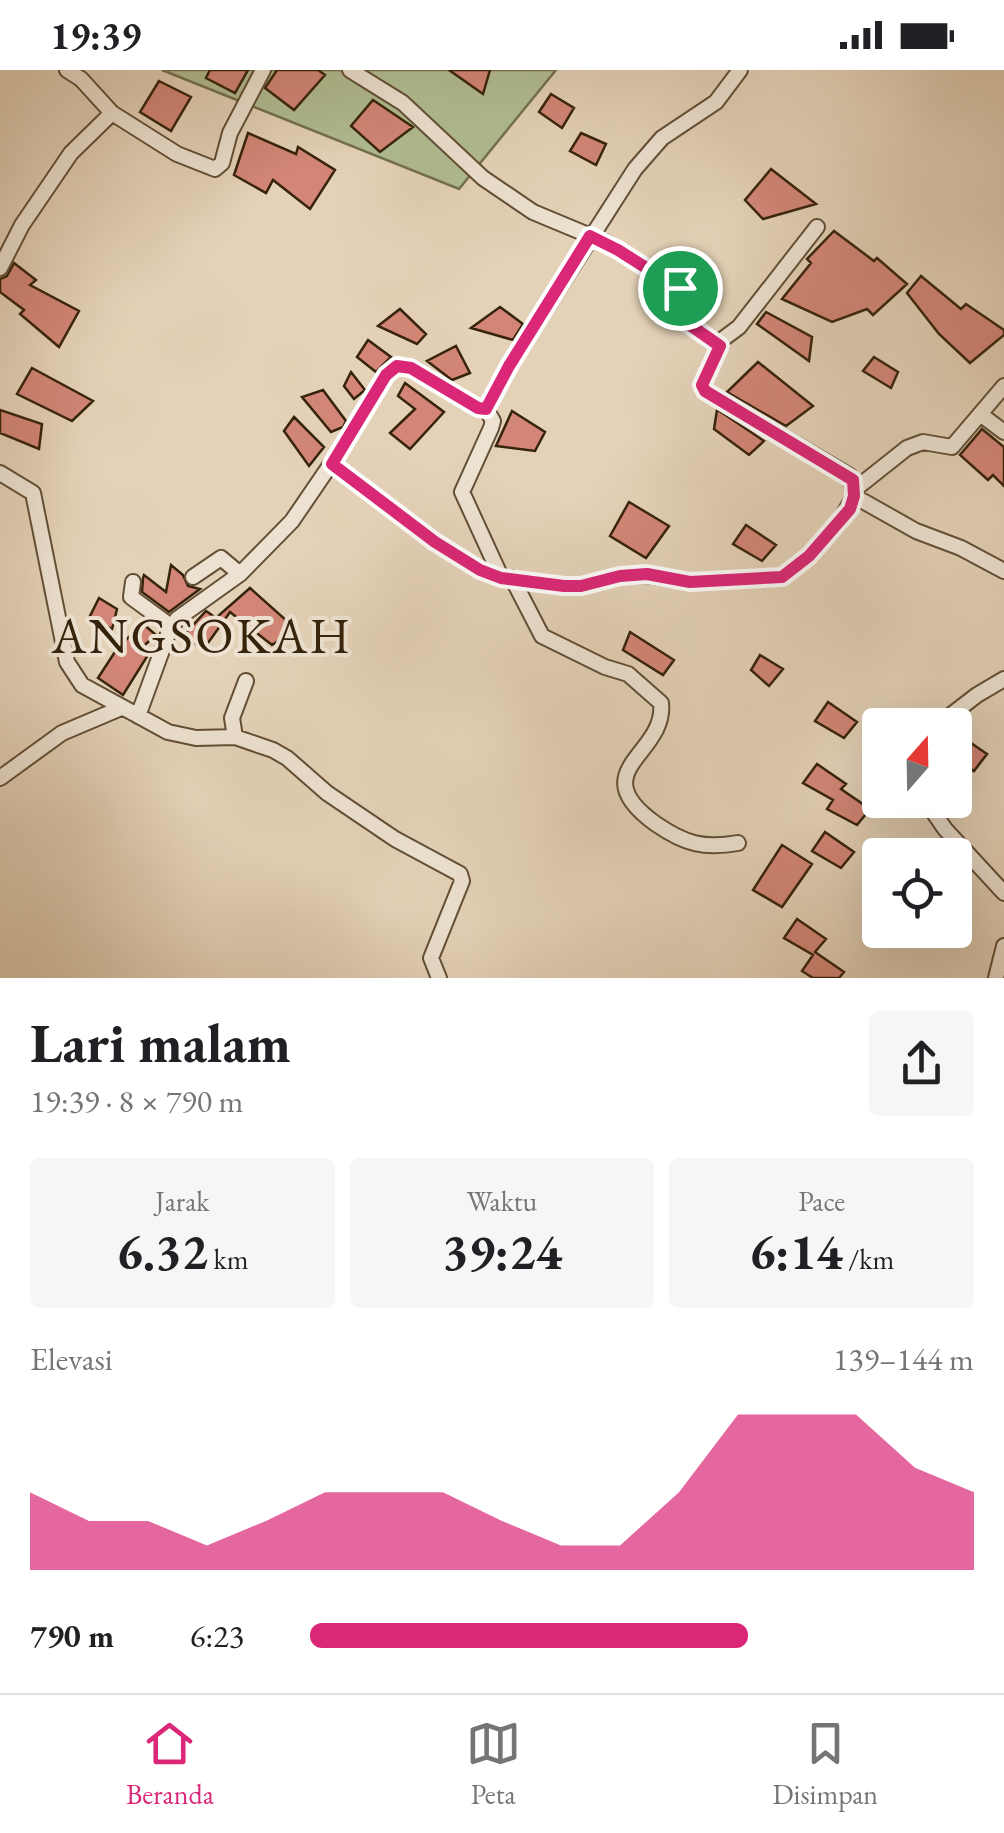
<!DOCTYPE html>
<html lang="id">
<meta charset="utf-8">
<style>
:root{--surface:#fff;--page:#f6f6f6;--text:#202124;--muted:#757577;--line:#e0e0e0;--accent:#db2777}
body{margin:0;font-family:"EB Garamond",serif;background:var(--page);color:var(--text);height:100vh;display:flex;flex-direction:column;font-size:38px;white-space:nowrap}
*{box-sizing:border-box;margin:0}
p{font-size:32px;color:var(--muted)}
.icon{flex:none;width:55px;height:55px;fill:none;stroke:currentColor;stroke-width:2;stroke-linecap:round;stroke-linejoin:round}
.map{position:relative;height:908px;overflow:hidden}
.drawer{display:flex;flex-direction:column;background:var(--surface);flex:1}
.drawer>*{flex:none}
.needle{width:65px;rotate:20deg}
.buttons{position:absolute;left:862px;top:638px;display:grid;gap:20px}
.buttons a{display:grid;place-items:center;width:110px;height:110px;border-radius:10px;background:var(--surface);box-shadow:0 10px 40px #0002;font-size:50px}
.pin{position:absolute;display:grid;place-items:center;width:85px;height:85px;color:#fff;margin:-42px;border:5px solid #fff;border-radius:50%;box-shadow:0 2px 10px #0007}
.round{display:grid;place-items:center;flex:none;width:105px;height:105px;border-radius:10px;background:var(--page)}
.headline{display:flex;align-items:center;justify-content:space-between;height:170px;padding:0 30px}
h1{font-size:55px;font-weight:700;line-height:75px}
.stats{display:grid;grid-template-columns:repeat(3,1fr);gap:15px;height:170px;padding:10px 30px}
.stats div{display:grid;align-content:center;border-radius:10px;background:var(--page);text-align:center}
.stats b{font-size:50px;font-weight:700}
.stats small{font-size:28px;font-weight:400}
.stats p{font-size:28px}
.chart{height:280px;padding:20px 30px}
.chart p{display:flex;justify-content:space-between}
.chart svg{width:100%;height:180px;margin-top:10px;fill:var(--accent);opacity:.7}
ul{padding:0 30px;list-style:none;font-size:32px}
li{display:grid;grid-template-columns:160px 120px 1fr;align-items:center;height:75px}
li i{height:25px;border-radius:12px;background:var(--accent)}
.status{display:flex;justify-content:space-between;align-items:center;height:70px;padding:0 50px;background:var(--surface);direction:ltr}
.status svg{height:28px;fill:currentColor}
.dock{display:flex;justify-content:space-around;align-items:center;height:140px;border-top:2px solid var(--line);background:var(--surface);font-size:28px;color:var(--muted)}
.dock a{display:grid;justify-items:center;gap:5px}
.dock .current{color:var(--accent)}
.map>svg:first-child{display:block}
.green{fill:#b0bd92;stroke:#73704e;stroke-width:2.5}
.building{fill:#d38677;stroke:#36230b;stroke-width:2.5}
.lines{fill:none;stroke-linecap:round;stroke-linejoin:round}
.minor-casing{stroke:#624f36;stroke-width:18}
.minor{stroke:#ede2d1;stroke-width:14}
.route-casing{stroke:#fff;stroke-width:20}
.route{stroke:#db2777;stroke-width:12}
.labels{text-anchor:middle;stroke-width:8;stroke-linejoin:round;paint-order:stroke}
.quarter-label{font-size:50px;letter-spacing:2.5px;fill:#36230b;stroke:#ede2d1}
</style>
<div class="status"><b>19:39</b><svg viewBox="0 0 49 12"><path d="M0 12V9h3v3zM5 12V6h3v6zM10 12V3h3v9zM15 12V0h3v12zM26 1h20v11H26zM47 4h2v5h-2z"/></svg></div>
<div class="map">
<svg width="1004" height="908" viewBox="0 0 1004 908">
<rect width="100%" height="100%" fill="#e4d2b8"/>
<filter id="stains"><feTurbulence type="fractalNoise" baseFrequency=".002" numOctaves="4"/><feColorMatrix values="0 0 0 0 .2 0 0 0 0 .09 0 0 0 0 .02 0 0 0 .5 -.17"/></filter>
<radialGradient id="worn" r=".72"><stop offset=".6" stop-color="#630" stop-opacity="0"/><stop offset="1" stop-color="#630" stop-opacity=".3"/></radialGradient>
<path class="green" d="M162 0H556L459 119Z"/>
<path class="building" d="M210 0H248L235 23 206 8Z
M277 0H318L325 5 294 40 265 18Z
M449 0H490L483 24Z
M159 11 191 27 171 61 140 42Z
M551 24 574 38 562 58 539 42Z
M373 30 413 57 380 82 351 56Z
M248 63 296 84 298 77 335 100 310 139 273 110 266 123 234 105Z
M581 63 606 74 596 95 570 81Z
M771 99 816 134 763 149 745 130Z
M834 161 874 191 877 188 907 214 873 245 867 239 832 252 782 229 811 193 807 189Z
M14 193 36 210 30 215 79 241 59 277 20 244 24 240 0 222V209L7 206Z
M921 206 961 239 966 234 1004 260V265L970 293 939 264 907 223Z
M500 237 523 254 513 270 471 258Z
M400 239 426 264 417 274 378 256Z
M766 242 812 267 809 291 757 254Z
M368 270 391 287 376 302 357 287Z
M456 276 470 303 452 310 427 291Z
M874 287 898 302 891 318 863 301Z
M758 292 813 336 786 356 727 322Z
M32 298 93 331 72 351 17 324Z
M351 302 365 320 354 329 344 316Z
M405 313 444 342 410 379 390 363 415 339 398 326Z
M323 320 346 351 343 357 331 362 302 327Z
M0 340 42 354 39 379 0 363Z
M717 340 724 344 764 371 749 385 714 359Z
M512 341 545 362 535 381 496 376Z
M294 347 324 377 309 396 284 361Z
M982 359 1004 377V416L993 405 988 410 960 385Z
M629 432 669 456 646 488 610 466Z
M746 455 776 475 762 491 733 474Z
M171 495 183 505 188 516 200 519 169 542 142 522 143 508 144 505 166 522Z
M250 518 296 559 272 575 230 542 203 580 184 565 206 541 216 548Z
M99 528 117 539 112 559 89 548Z
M142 553 156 565 139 580 148 585 123 625 98 608 122 571 124 572Z
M630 562 674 590 663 605 623 580Z
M760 585 783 599 769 616 751 600Z
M828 632 857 652 844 668 815 651Z
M955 662 987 684 974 701 955 690Z
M817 694 846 714 841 719 870 739 857 755 827 739 833 730 803 713Z
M825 762 854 782 841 798 812 781Z
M782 775 812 794 782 837 753 820Z
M797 849 826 869 815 882 844 902 839 908H813L802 901 813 885 784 868Z"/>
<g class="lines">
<defs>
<path id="minor" d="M67 0 81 9 112 43
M350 0 403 33 483 108 533 142 605 172 680 218 685 225 680 248 721 276 702 315 705 321 850 406 854 426
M0 198 22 155 71 83 112 43 177 84 215 99 222 93 230 63 263 0
M719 272 739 257 817 157
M486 339 493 351 491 358 462 422 501 507
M980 344 1004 362
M332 394 435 472 480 500 501 507 563 516H581L620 506 647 505 690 512 782 507 809 486 839 453 854 426 916 461 961 478 1004 501
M0 403 33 423 67 592 82 615 168 662 196 668 235 667 273 680 287 688 327 723 395 769 460 804 462 811 431 888 439 908
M854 420 907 378 923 372 952 377 1004 316
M193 507 221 488 240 504
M512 508 542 566 605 597 628 604 661 633C667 685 581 700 656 754 685 774 704 779 738 773
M133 512 131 527 172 557
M138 646 168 564 177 549 240 504 292 451 348 369 386 305 397 296 411 297 478 338 486 339 509 296 635 99 662 68 716 32 740 0
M938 655 977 625 1004 609
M235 667 232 648 246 611
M0 708 62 663 121 638
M925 730 945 759 1004 823
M996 908 1004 876"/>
</defs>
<use href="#minor" class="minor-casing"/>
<use href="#minor" class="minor"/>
</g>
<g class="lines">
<defs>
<path id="route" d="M590 166 618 180 684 222 680 248 720 276 702 315 705 321 853 410 854 426 850 439 809 486 782 507 690 512 647 504 620 506 581 516H564L501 508 480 500 435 472 332 394 386 305 397 296 411 298 478 338 486 339 509 296Z"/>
</defs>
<use href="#route" class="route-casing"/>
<use href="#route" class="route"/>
</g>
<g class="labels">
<g class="quarter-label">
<text x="202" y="583">ANGSOKAH</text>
</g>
</g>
<rect width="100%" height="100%" filter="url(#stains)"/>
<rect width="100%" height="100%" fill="url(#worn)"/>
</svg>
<div class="buttons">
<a><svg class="needle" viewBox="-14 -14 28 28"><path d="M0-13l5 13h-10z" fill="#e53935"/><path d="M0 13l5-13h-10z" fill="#757577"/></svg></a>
<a><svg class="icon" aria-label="locate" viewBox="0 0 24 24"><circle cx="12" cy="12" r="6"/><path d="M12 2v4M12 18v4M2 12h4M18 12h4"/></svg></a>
</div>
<div class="pin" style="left:680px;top:218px;background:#1e9e55"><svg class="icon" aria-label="arrive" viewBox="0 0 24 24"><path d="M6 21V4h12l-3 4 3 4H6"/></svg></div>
</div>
<section class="drawer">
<div class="headline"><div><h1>Lari malam</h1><p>19:39 · 8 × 790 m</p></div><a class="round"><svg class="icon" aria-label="share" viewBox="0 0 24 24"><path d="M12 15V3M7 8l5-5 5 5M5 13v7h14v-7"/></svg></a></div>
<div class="stats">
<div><p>Jarak</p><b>6.32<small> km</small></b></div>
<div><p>Waktu</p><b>39:24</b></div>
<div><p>Pace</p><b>6:14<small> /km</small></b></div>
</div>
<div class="chart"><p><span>Elevasi</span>139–144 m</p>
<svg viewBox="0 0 160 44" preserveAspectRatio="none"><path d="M0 44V25L10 32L20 32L30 38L40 32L50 25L60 25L70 25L80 32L90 38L100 38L110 25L120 6L130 6L140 6L150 19L160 25V44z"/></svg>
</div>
<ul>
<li><b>790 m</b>6:23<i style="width:66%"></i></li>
</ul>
</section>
<nav class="dock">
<a class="current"><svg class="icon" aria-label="home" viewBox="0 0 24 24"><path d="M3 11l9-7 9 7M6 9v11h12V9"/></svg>Beranda</a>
<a><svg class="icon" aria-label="map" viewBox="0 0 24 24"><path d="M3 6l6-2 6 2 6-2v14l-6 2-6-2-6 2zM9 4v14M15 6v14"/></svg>Peta</a>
<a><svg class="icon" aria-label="saved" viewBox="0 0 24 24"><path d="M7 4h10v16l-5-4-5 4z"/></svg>Disimpan</a>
</nav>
